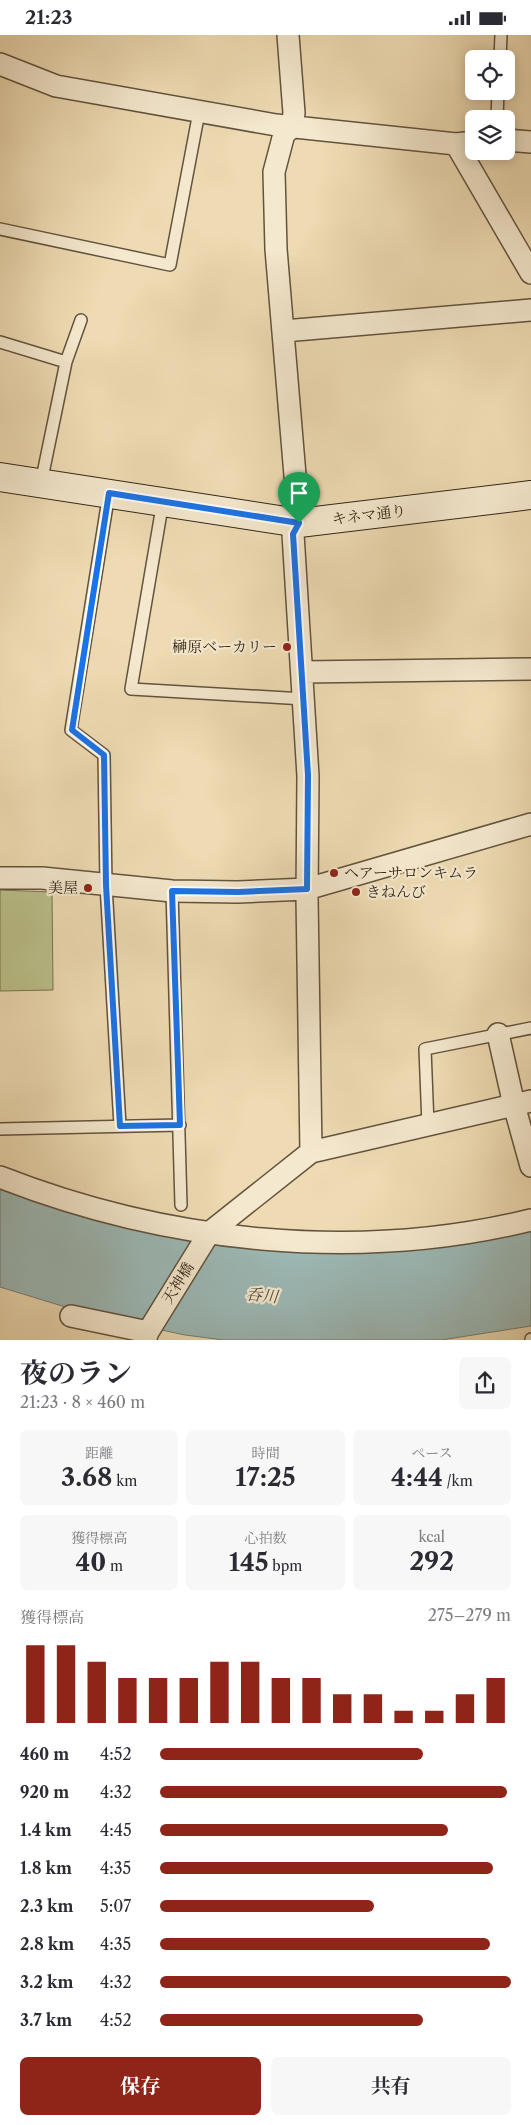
<!DOCTYPE html>
<html lang="ja">
<meta charset="utf-8">
<style>
:root{--surface:#fff;--page:#f7f7f7;--text:#2b2b33;--muted:#7c7c81;--accent:#8f2418}
body{margin:0;font-family:"Libre Caslon Text","Noto Serif JP",serif;background:var(--page);color:var(--text);height:100vh;display:flex;flex-direction:column;font-size:19px;white-space:nowrap}
*{box-sizing:border-box;margin:0}
p{font-size:16px;color:var(--muted)}
.icon{flex:none;width:28px;height:28px;fill:none;stroke:currentColor;stroke-width:2;stroke-linecap:round;stroke-linejoin:round}
.map{position:relative;height:1305px;overflow:hidden}
.details{display:flex;flex-direction:column;background:var(--surface);flex:1}
.details>*{flex:none}
.tools{position:absolute;left:465px;top:15px;display:grid;gap:10px}
.tools a{display:grid;place-items:center;width:50px;height:50px;border-radius:8px;background:var(--surface);box-shadow:0 2px 12px #0003;font-size:25px}
.pin{position:absolute;display:grid;place-items:center;width:42px;height:42px;color:#fff;margin:-51px -21px;border-radius:50% 50% 50% 0;rotate:-45deg;box-shadow:0 0 5px #0007}
.pin .icon{rotate:45deg}
.round{display:grid;place-items:center;flex:none;width:52px;height:52px;border-radius:8px;background:var(--page)}
.summary{display:flex;align-items:center;justify-content:space-between;height:85px;padding:0 20px}
h1{font-size:28px;font-weight:700;line-height:38px}
.metrics{display:grid;grid-template-columns:repeat(3,1fr);gap:8px;height:85px;padding:5px 20px}
.metrics div{display:grid;align-content:center;border-radius:8px;background:var(--page);text-align:center}
.metrics b{font-size:25px;font-weight:700}
.metrics small{font-size:14px;font-weight:400}
.metrics p{font-size:14px}
.chart{height:140px;padding:10px 20px}
.chart p{display:flex;justify-content:space-between}
.chart svg{width:100%;height:90px;margin-top:5px;stroke:var(--accent);stroke-width:6}
.action{display:flex;gap:10px;margin-top:auto;padding:10px 20px}
.action a{flex:1;height:58px;border-radius:8px;background:var(--accent);color:#fff;font-size:20px;font-weight:700;line-height:58px;text-align:center}
.action a+a{background:var(--page);color:var(--text)}
ul{padding:0 20px;list-style:none;font-size:16px}
li{display:grid;grid-template-columns:80px 60px 1fr;align-items:center;height:38px}
li i{height:12px;border-radius:6px;background:var(--accent)}
.status{display:flex;justify-content:space-between;align-items:center;height:35px;padding:0 25px;background:var(--surface);direction:ltr}
.status svg{height:14px;fill:currentColor}
.map>svg:first-child{display:block}
.green{fill:#bac08b;stroke:#787351}
.water{fill:#9cb9b6;stroke:#737e76}
.lines{fill:none;stroke-linecap:round;stroke-linejoin:round}
.lane-casing{stroke:#63533e;stroke-width:14}
.street-casing{stroke:#63533e;stroke-width:24}
.secondary-casing{stroke:#352617;stroke-width:30}
.lane{stroke:#f4e8ce;stroke-width:11}
.street{stroke:#f4e8ce;stroke-width:21}
.secondary{stroke:#f4e8ce;stroke-width:28}
.route-casing{stroke:#fff;stroke-width:10}
.route{stroke:#1a73e8;stroke-width:6}
.poi-dot{fill:#8f2418;stroke:#f4e8ce;stroke-width:2}
.labels{text-anchor:middle;stroke-width:4.5;stroke-linejoin:round;paint-order:stroke}
.street-label{font-size:15px;fill:#352617;stroke:#f4e8ce}
.poi-label{font-size:15px;fill:#352617;stroke:#f4e8ce;text-anchor:end}
.water-label{font-size:16px;font-style:italic;fill:#4f4b3f;stroke:#f4e8ce}
</style>
<div class="status"><b>21:23</b><svg viewBox="0 0 49 12"><path d="M0 12V9h3v3zM5 12V6h3v6zM10 12V3h3v9zM15 12V0h3v12zM26 1h20v11H26zM47 4h2v5h-2z"/></svg></div>
<div class="map">
<svg width="531" height="1305" viewBox="0 0 531 1305">
<rect width="100%" height="100%" fill="#eedbb3"/>
<filter id="stains"><feTurbulence type="fractalNoise" baseFrequency=".004" numOctaves="4"/><feColorMatrix values="0 0 0 0 .2 0 0 0 0 .09 0 0 0 0 .02 0 0 0 .5 -.17"/></filter>
<radialGradient id="worn" r=".72"><stop offset=".6" stop-color="#630" stop-opacity="0"/><stop offset="1" stop-color="#630" stop-opacity=".3"/></radialGradient>
<path class="green" d="M0 855 52 857 53 955 0 956Z"/>
<path class="water" d="M0 1150 234 1208 531 1192V1291L441 1305H224L185 1300 95 1281 0 1252Z"/>
<g class="lines">
<defs>
<path id="lane" d="M500 24 501 0
M497 84 498 56
M0 194 170 230 199 77
M0 307 66 327
M41 448 66 327 81 285
M109 458 71 695 104 720 106 850 120 1091
M163 466 131 654 304 664
M172 856 181 1170
M428 1090 425 1014 531 993
M0 1094 180 1090
M531 1305V1304"/>
<path id="street" d="M288 0 294 78 292 92 284 99 274 137 276 214 299 488 293 499 308 741 307 862 311 1117
M0 29 56 51 276 90 456 109 474 107
M506 105 531 107
M456 109 531 238
M284 296 531 275
M302 637 531 634
M0 843H42L172 856 238 857 307 854 531 789
M498 999 514 1070 531 1131
M0 1142C166 1207 356 1228 531 1185
M71 1281 148 1297
M145 1305 148 1297 209 1198 311 1117 531 1066"/>
<path id="secondary" d="M0 442 299 488 531 460"/>
</defs>
<use href="#lane" class="lane-casing"/>
<use href="#street" class="street-casing"/>
<use href="#secondary" class="secondary-casing"/>
<use href="#lane" class="lane"/>
<use href="#street" class="street"/>
<use href="#secondary" class="secondary"/>
</g>
<g class="lines">
<defs>
<path id="route" d="M109 458 299 488 293 499 308 740 307 854 238 857 172 856 180 1090 120 1091 106 850 104 720 72 695Z"/>
</defs>
<use href="#route" class="route-casing"/>
<use href="#route" class="route"/>
</g>
<g class="poi-dot">
<circle cx="287" cy="612" r="5"/>
<circle cx="334" cy="838" r="5"/>
<circle cx="88" cy="853" r="5"/>
<circle cx="356" cy="857" r="5"/>
</g>
<g class="labels">
<g class="street-label">
<text transform="translate(369 480) rotate(-7)" y="5">キネマ通り</text>
<text transform="translate(178 1248) rotate(-58)" y="5">天神橋</text>
</g>
<g class="poi-label">
<text x="277" y="617">榊原ベーカリー</text>
<text x="344" y="843" text-anchor="start">ヘアーサロンキムラ</text>
<text x="78" y="858">美屋</text>
<text x="366" y="862" text-anchor="start">きねんび</text>
</g>
<g class="water-label">
<text transform="translate(262 1260) rotate(5)" y="6">呑川</text>
</g>
</g>
<rect width="100%" height="100%" filter="url(#stains)"/>
<rect width="100%" height="100%" fill="url(#worn)"/>
</svg>
<div class="tools">
<a><svg class="icon" aria-label="locate" viewBox="0 0 24 24"><circle cx="12" cy="12" r="6"/><path d="M12 2v4M12 18v4M2 12h4M18 12h4"/></svg></a>
<a><svg class="icon" aria-label="layers" viewBox="0 0 24 24"><path d="M12 4l9 5-9 5-9-5zM3 14l9 5 9-5"/></svg></a>
</div>
<div class="pin" style="left:299px;top:488px;background:#1e9e55"><svg class="icon" aria-label="arrive" viewBox="0 0 24 24"><path d="M6 21V4h12l-3 4 3 4H6"/></svg></div>
</div>
<section class="details">
<div class="summary"><div><h1>夜のラン</h1><p>21:23 · 8 × 460 m</p></div><a class="round"><svg class="icon" aria-label="share" viewBox="0 0 24 24"><path d="M12 15V3M7 8l5-5 5 5M5 13v7h14v-7"/></svg></a></div>
<div class="metrics">
<div><p>距離</p><b>3.68<small> km</small></b></div>
<div><p>時間</p><b>17:25</b></div>
<div><p>ペース</p><b>4:44<small> /km</small></b></div>
</div>
<div class="metrics">
<div><p>獲得標高</p><b>40<small> m</small></b></div>
<div><p>心拍数</p><b>145<small> bpm</small></b></div>
<div><p>kcal</p><b>292</b></div>
</div>
<div class="chart"><p><span>獲得標高</span>275–279 m</p>
<svg viewBox="0 0 160 44" preserveAspectRatio="none"><path d="M5 44V6M15 44V6M25 44V14M35 44V22M45 44V22M55 44V22M65 44V14M75 44V14M85 44V22M95 44V22M105 44V30M115 44V30M125 44V38M135 44V38M145 44V30M155 44V22"/></svg>
</div>
<ul>
<li><b>460 m</b>4:52<i style="width:75%"></i></li>
<li><b>920 m</b>4:32<i style="width:99%"></i></li>
<li><b>1.4 km</b>4:45<i style="width:82%"></i></li>
<li><b>1.8 km</b>4:35<i style="width:95%"></i></li>
<li><b>2.3 km</b>5:07<i style="width:61%"></i></li>
<li><b>2.8 km</b>4:35<i style="width:94%"></i></li>
<li><b>3.2 km</b>4:32<i style="width:100%"></i></li>
<li><b>3.7 km</b>4:52<i style="width:75%"></i></li>
</ul>
<div class="action"><a>保存</a><a>共有</a></div>
</section>
